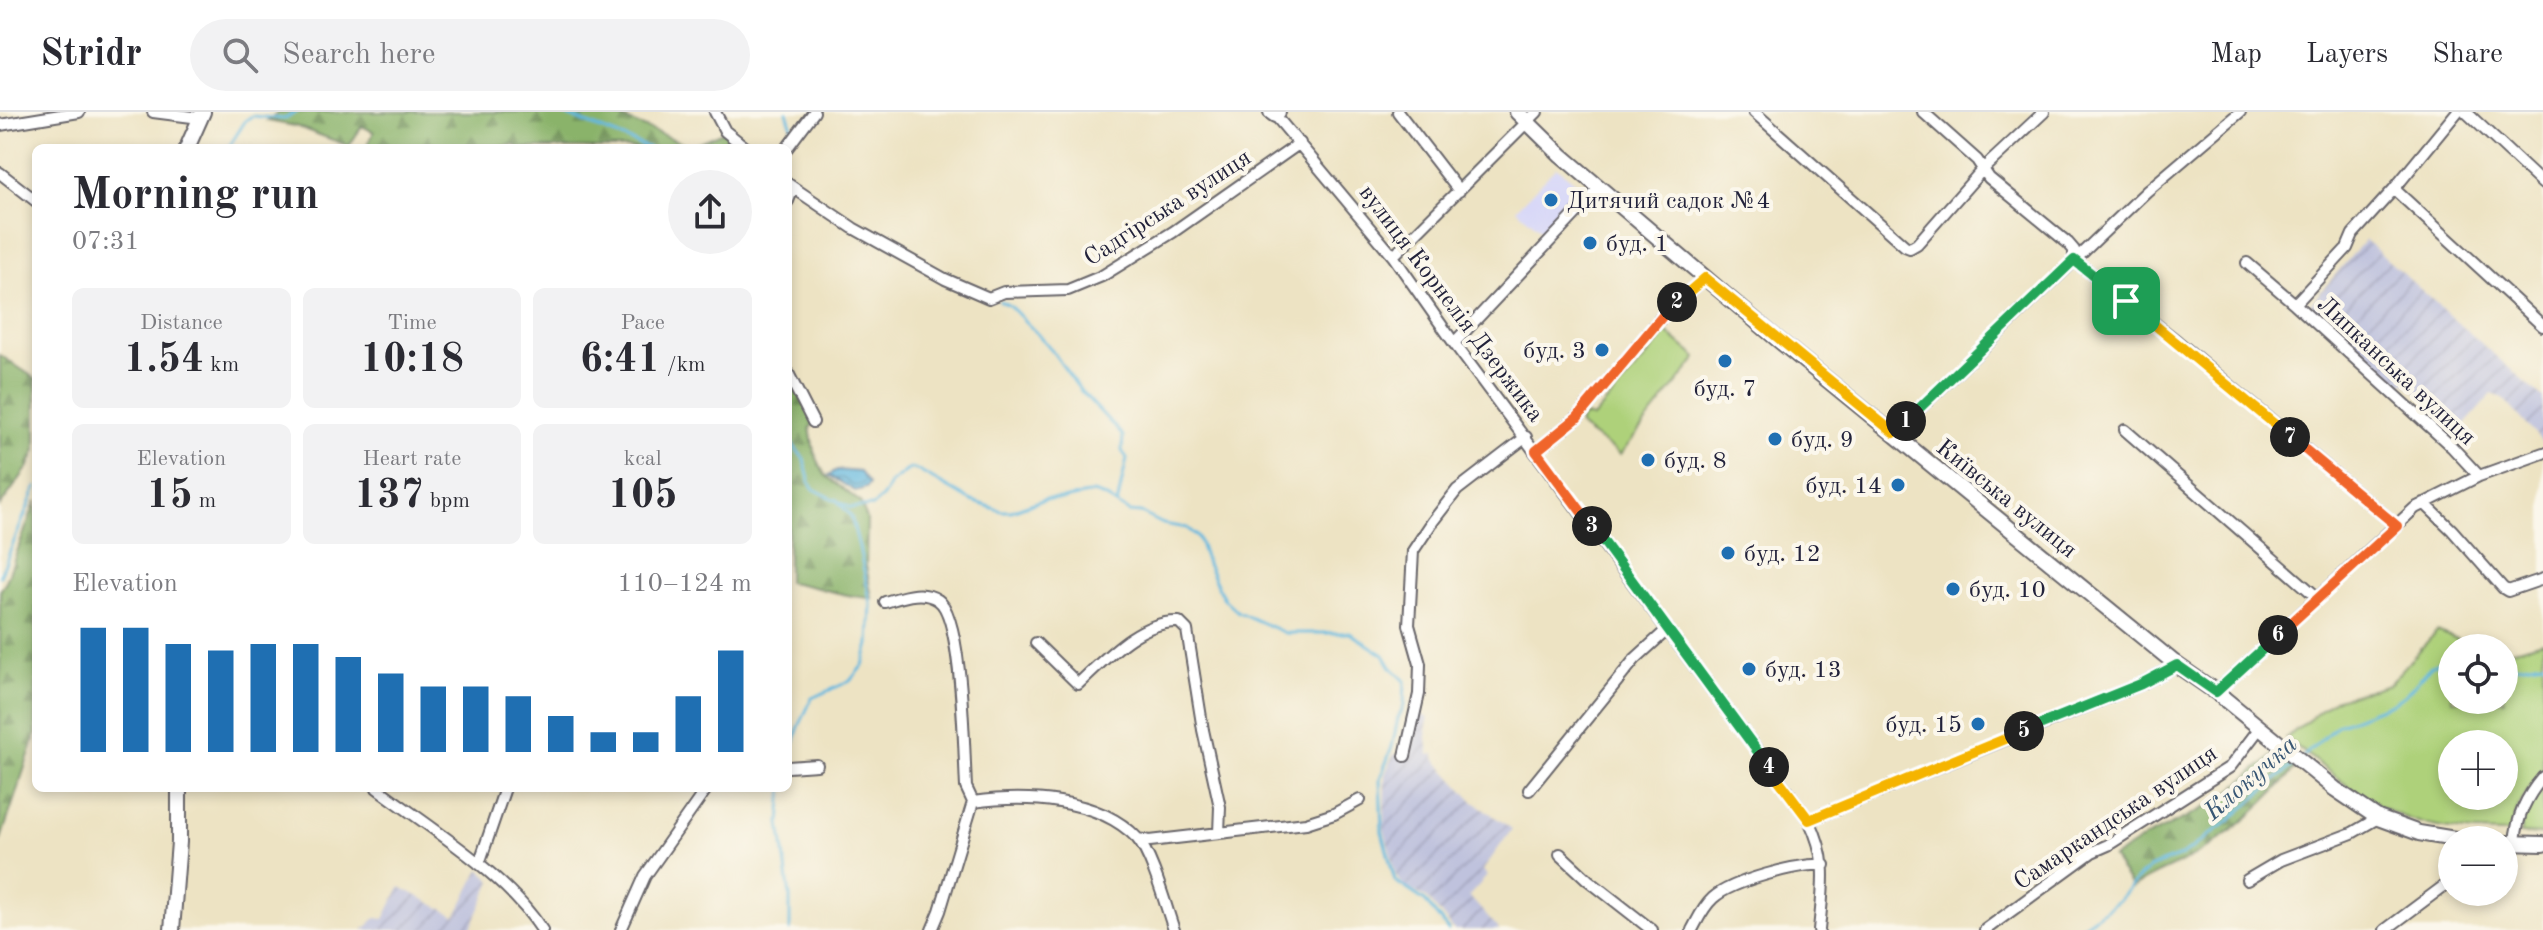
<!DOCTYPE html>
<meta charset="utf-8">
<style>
:root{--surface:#fff;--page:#f2f2f3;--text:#2b2b33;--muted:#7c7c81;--line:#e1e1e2;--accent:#1f6fb2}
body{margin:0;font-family:"Old Standard TT",serif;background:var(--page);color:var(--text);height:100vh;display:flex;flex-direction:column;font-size:30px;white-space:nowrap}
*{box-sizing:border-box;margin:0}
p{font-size:26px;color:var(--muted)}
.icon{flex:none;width:44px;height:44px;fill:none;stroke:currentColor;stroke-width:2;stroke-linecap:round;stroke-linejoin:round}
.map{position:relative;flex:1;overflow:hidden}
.details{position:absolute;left:32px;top:32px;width:760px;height:648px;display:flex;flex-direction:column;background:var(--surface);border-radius:12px;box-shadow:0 4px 12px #0003}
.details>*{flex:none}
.controls{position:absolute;left:2438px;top:522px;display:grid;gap:16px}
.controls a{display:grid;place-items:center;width:80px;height:80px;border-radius:50%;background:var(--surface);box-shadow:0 4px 12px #0003;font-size:40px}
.pin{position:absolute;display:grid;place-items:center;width:68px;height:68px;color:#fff;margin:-34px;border-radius:16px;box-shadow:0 4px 12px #0006}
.km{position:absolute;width:40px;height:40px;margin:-20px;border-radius:50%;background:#222;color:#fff;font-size:22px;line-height:40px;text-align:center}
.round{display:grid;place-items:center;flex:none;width:84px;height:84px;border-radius:42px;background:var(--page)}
.headline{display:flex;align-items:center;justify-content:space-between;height:136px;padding:0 40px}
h1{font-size:44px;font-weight:700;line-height:60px}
.figures{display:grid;grid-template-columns:repeat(3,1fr);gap:12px;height:136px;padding:8px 40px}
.figures div{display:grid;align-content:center;border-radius:12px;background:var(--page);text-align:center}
.figures b{font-size:40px;font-weight:700}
.figures small{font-size:22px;font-weight:400}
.figures p{font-size:22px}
.chart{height:224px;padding:16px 40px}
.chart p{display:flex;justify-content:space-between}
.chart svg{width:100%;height:144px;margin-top:8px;stroke:var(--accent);stroke-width:6}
header{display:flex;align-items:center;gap:48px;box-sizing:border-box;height:112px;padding:0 40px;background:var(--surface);border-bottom:2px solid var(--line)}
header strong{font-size:38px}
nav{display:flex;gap:44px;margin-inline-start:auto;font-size:28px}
.search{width:560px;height:72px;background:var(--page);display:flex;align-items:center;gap:20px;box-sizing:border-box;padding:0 28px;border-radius:44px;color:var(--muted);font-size:30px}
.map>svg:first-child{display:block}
.built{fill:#d7d7f8}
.industrial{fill:url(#industrial-furrows)}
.forest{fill:url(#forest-firs);stroke:#566a52;stroke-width:2}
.park{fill:#aed17a;stroke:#687a5a;stroke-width:2;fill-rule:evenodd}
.water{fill:url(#water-waves);stroke:#426d8d;stroke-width:2}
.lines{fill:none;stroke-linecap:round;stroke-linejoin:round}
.stream{stroke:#62b8df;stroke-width:3}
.street-casing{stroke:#69666b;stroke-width:14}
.secondary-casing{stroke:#69666b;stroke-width:18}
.street{stroke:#fff;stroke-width:10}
.secondary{stroke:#fff;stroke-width:14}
.split-1-casing{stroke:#fff;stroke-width:16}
.split-2-casing{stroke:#fff;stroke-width:16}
.split-3-casing{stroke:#fff;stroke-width:16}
.split-4-casing{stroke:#fff;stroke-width:16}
.split-5-casing{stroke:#fff;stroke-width:16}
.split-6-casing{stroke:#fff;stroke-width:16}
.split-7-casing{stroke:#fff;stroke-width:16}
.split-8-casing{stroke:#fff;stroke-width:16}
.split-1{stroke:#22a559;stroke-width:10}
.split-2{stroke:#f5b400;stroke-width:10}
.split-3{stroke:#f0652b;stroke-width:10}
.split-4{stroke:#22a559;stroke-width:10}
.split-5{stroke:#f5b400;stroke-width:10}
.split-6{stroke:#22a559;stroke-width:10}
.split-7{stroke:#f0652b;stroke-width:10}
.split-8{stroke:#f5b400;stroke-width:10}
.poi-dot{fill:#1f6fb2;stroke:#fbf7ec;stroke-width:3}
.labels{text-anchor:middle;stroke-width:8;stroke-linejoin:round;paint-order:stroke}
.poi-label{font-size:24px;fill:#22223b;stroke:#fbf7ec;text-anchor:start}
.street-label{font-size:24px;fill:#22223b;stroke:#fbf7ec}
.water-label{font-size:26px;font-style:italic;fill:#385674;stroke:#fbf7ec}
</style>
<header>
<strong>Stridr</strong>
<div class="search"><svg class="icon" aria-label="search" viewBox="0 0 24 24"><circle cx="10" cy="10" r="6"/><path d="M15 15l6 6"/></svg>Search here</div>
<nav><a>Map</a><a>Layers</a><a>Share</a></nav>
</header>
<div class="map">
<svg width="2543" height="818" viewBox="0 0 2543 818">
<defs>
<pattern id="industrial-furrows" width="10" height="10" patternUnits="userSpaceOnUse" patternTransform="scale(2)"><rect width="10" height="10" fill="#bfc2dd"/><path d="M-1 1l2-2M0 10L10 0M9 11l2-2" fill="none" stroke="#a4a6bf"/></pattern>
<pattern id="forest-firs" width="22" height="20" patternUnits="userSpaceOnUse" patternTransform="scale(2)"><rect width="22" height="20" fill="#8ab36a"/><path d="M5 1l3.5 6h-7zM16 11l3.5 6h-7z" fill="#709158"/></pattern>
<pattern id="water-waves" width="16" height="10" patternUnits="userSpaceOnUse" patternTransform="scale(2)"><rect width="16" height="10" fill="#62b8df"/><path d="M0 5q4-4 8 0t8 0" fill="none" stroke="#5095b6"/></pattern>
</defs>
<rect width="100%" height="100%" fill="#fbf7ec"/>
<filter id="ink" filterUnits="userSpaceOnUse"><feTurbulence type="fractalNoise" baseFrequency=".0125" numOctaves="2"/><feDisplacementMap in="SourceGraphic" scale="16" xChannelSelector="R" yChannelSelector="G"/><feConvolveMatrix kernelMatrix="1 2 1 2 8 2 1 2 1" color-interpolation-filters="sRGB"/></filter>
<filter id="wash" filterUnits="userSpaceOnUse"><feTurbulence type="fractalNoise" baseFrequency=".006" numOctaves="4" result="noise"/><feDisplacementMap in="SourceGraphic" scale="32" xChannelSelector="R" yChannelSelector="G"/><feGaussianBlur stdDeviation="1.8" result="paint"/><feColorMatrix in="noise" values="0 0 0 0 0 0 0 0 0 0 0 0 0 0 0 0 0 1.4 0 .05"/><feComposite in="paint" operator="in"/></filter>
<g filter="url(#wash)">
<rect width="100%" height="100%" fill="#ede3c3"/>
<path class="built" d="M1556 55 1586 79 1547 123 1516 97Z"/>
<path class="industrial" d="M2365 128 2543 286V331L2503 286 2492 282 2451 328 2440 318 2439 300 2404 270 2398 276 2307 196Z
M1419 603 1429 605 1426 618 1429 643 1434 642 1436 648 1474 690 1512 717 1483 758 1487 764 1469 784 1499 818H1454L1427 786 1404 774 1396 763 1384 716 1385 662 1394 642 1410 646Z
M480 757 492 769 470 818H363L376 806 384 807 400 775 456 804Z"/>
<path class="forest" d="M279 0H607L690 34 725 19 746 36H519L515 33 480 36 452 32 448 36H366L374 20 362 14 349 34 295 14 267 9Z
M0 243 36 267V338L29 354 0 394Z
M788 260 816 311 810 315 814 340 825 363 860 390 867 407 866 454 872 486C843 485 817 474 788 470Z
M36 389V622L0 730V479L6 469Z
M2282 636 2298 653C2270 687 2237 718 2199 741 2177 755 2153 761 2132 776L2113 746 2144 726 2217 690Z"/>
<path class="park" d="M1660 218 1665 219 1697 246 1620 343 1581 315 1579 310 1585 303 1593 306 1661 228 1655 223Z
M2437 519 2479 536H2452V588H2504V540L2543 529V658L2520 690 2510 721C2402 722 2367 690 2286 626L2334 588 2389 572ZM2452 632H2504V684H2452Z
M2543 669V723L2520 722 2526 693Z"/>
<path class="water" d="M837 358 860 360 869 372 866 376 855 379 829 363Z"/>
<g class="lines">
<path class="stream" d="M558 0 649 36
M787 0 793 19 791 22
M228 36 246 8 252 4 284 7 297 0
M1000 189 1010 194 1047 232 1080 278 1123 324 1122 339 1127 346 1117 393
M788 327 804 347 810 371 814 377 851 396 873 394 883 385 890 372 909 357H915L972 389 1002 399H1011L1045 387H1063L1093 381 1105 385 1129 400 1141 401 1163 412 1187 416 1198 425 1207 452 1224 487 1238 500 1285 521H1350L1384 543 1391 555 1405 569 1404 593 1398 606 1392 635 1380 667 1382 719 1395 769 1425 789 1448 818
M0 464 36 375
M2504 556 2543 550
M2303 645 2337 613 2391 592 2405 583 2431 554 2439 550 2452 551
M788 652 798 617 812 586 850 569 863 553 869 532 871 492 859 435 851 404 836 387
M783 676 780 711 790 785V818
M2076 818 2118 789 2139 765 2151 755 2181 744 2229 709 2294 652"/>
</g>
</g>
<g filter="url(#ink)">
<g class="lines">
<defs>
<path id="street" d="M153 0 200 6
M715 0 725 19 746 36
M1398 0 1459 79
M1754 0 1905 134 1910 136 1917 132 1983 57 2044 0
M1923 0 1977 48 1989 66 2068 131 2074 138V148L2177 229 2397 414
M2457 0 2394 77 2353 122 2347 136 2295 192 2452 335 2479 364
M2466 0 2543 72
M1275 3 1393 144 1454 231 1809 708C1829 749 1823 774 1819 818
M0 13 79 0
M787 36 814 0
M0 61 36 89
M788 72 853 116 945 167 989 186 1004 180 1068 178 1102 164 1173 120 1300 31
M2394 77 2543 214
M788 89 793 76
M1393 144 1537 0
M2247 151 2295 192
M1454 231 1600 76
M788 261 813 310
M2125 318 2318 486
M1894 321 2147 79 2240 0
M1536 339 1577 306 1666 200 1705 166
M2424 391 2452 418 2503 476 2508 479 2543 467
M885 490C902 485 922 477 938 488 963 504 964 643 966 675L973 690 940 799 932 818
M1036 531 1078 572C1105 547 1140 508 1179 510L1187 518 1203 618 1220 695 1219 721
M2216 580 2415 396 2479 364 2543 341
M1405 644 1419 582 1420 552 1409 513 1413 439 1433 409 1457 378 1526 325
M788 655 817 653
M377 676C430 716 506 762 542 818
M1529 678 1635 547 1668 517
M973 690C1024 683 1098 685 1137 726 1152 743 1166 795 1174 818
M1809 708 2141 572 2177 553
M1138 727 1150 729 1306 711 1334 702 1360 688
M2515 731C2517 704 2526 685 2543 665
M1560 742 1588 768 1652 818
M479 752 505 676
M2247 768 2281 748 2352 721 2378 706
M621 818 645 764 707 676
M1692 818C1698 807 1703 795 1713 786 1732 769 1799 751 1824 753
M1985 818 2092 740 2108 733 2230 655 2259 617
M2385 818 2452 768"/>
<path id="secondary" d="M1271 0 1275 3 1278 0
M1517 0 1561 43 1776 226 2177 553 2216 580 2335 677 2378 706 2419 721 2461 728
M187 36 203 0
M2504 731 2543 732
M172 818 179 730V676"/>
</defs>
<use href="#street" class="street-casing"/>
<use href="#secondary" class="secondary-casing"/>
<use href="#street" class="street"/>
<use href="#secondary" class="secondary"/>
</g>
</g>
<g class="lines" filter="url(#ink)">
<defs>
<path id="split-1" d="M1906 309 2074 148 2126 189"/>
<path id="split-2" d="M1677 190 1705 166 1894 321 1906 309"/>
<path id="split-3" d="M1592 414 1536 339 1577 306 1666 200 1677 190"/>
<path id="split-4" d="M1592 414 1769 655"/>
<path id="split-5" d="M1769 655 1809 708 2024 619"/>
<path id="split-6" d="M2024 619 2141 572 2177 553 2216 580 2278 523"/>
<path id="split-7" d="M2278 523 2397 414 2290 325"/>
<path id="split-8" d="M2126 189 2290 325"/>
</defs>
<use href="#split-1" class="split-1-casing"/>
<use href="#split-2" class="split-2-casing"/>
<use href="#split-3" class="split-3-casing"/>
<use href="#split-4" class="split-4-casing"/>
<use href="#split-5" class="split-5-casing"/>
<use href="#split-6" class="split-6-casing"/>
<use href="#split-7" class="split-7-casing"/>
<use href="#split-8" class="split-8-casing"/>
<use href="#split-1" class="split-1"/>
<use href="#split-2" class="split-2"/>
<use href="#split-3" class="split-3"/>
<use href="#split-4" class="split-4"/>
<use href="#split-5" class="split-5"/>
<use href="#split-6" class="split-6"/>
<use href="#split-7" class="split-7"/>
<use href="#split-8" class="split-8"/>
</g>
<g class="poi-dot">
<circle cx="1551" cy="88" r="8"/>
<circle cx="1590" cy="131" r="8"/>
<circle cx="1602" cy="238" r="8"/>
<circle cx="1725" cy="249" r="8"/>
<circle cx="1775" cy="327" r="8"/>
<circle cx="1648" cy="348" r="8"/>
<circle cx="1898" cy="373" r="8"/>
<circle cx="1728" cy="441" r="8"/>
<circle cx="1953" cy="477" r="8"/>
<circle cx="1749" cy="557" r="8"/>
<circle cx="1978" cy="612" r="8"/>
</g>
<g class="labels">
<g class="poi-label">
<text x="1567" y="96">Дитячий садок №4</text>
<text x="1606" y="139">буд. 1</text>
<text x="1586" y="246" text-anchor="end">буд. 3</text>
<text x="1725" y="284" text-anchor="middle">буд. 7</text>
<text x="1791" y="335">буд. 9</text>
<text x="1664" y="356">буд. 8</text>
<text x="1882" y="381" text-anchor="end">буд. 14</text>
<text x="1744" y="449">буд. 12</text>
<text x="1969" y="485">буд. 10</text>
<text x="1765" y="565">буд. 13</text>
<text x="1962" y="620" text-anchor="end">буд. 15</text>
</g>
<g class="street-label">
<text transform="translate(1167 95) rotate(-33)" y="8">Садгірська вулиця</text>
<text transform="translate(1452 191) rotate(53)" y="8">вулиця Корнелія Дзержика</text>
<text transform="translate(2397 258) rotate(43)" y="8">Липканська вулиця</text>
<text transform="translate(2007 386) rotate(39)" y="8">Київська вулиця</text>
<text transform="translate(2115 705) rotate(-34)" y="8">Самаркандська вулиця</text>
</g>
<g class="water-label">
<text transform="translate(2250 665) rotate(-41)" y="9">Клокучка</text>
</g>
</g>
</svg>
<div class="controls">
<a><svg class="icon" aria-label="locate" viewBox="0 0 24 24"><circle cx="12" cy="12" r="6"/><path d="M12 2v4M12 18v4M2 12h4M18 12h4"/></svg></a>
<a>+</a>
<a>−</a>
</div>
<div class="pin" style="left:2126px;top:189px;background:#1e9e55"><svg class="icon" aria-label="arrive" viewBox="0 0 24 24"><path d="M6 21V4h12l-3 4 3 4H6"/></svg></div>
<b class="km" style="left:1906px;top:309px">1</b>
<b class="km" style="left:1677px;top:190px">2</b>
<b class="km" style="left:1592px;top:414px">3</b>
<b class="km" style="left:1769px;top:655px">4</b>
<b class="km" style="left:2024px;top:619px">5</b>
<b class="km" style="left:2278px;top:523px">6</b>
<b class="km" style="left:2290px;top:325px">7</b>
<section class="details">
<div class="headline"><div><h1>Morning run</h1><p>07:31</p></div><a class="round"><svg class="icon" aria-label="share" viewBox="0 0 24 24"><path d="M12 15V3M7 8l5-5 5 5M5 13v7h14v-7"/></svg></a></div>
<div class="figures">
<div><p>Distance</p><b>1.54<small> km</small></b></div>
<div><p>Time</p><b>10:18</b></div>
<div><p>Pace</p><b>6:41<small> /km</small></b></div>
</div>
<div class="figures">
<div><p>Elevation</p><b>15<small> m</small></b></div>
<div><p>Heart rate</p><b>137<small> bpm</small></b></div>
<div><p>kcal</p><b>105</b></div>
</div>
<div class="chart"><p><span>Elevation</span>110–124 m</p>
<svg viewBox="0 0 160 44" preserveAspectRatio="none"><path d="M5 44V6M15 44V6M25 44V11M35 44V13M45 44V11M55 44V11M65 44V15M75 44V20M85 44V24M95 44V24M105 44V27M115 44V33M125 44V38M135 44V38M145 44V27M155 44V13"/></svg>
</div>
</section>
</div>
